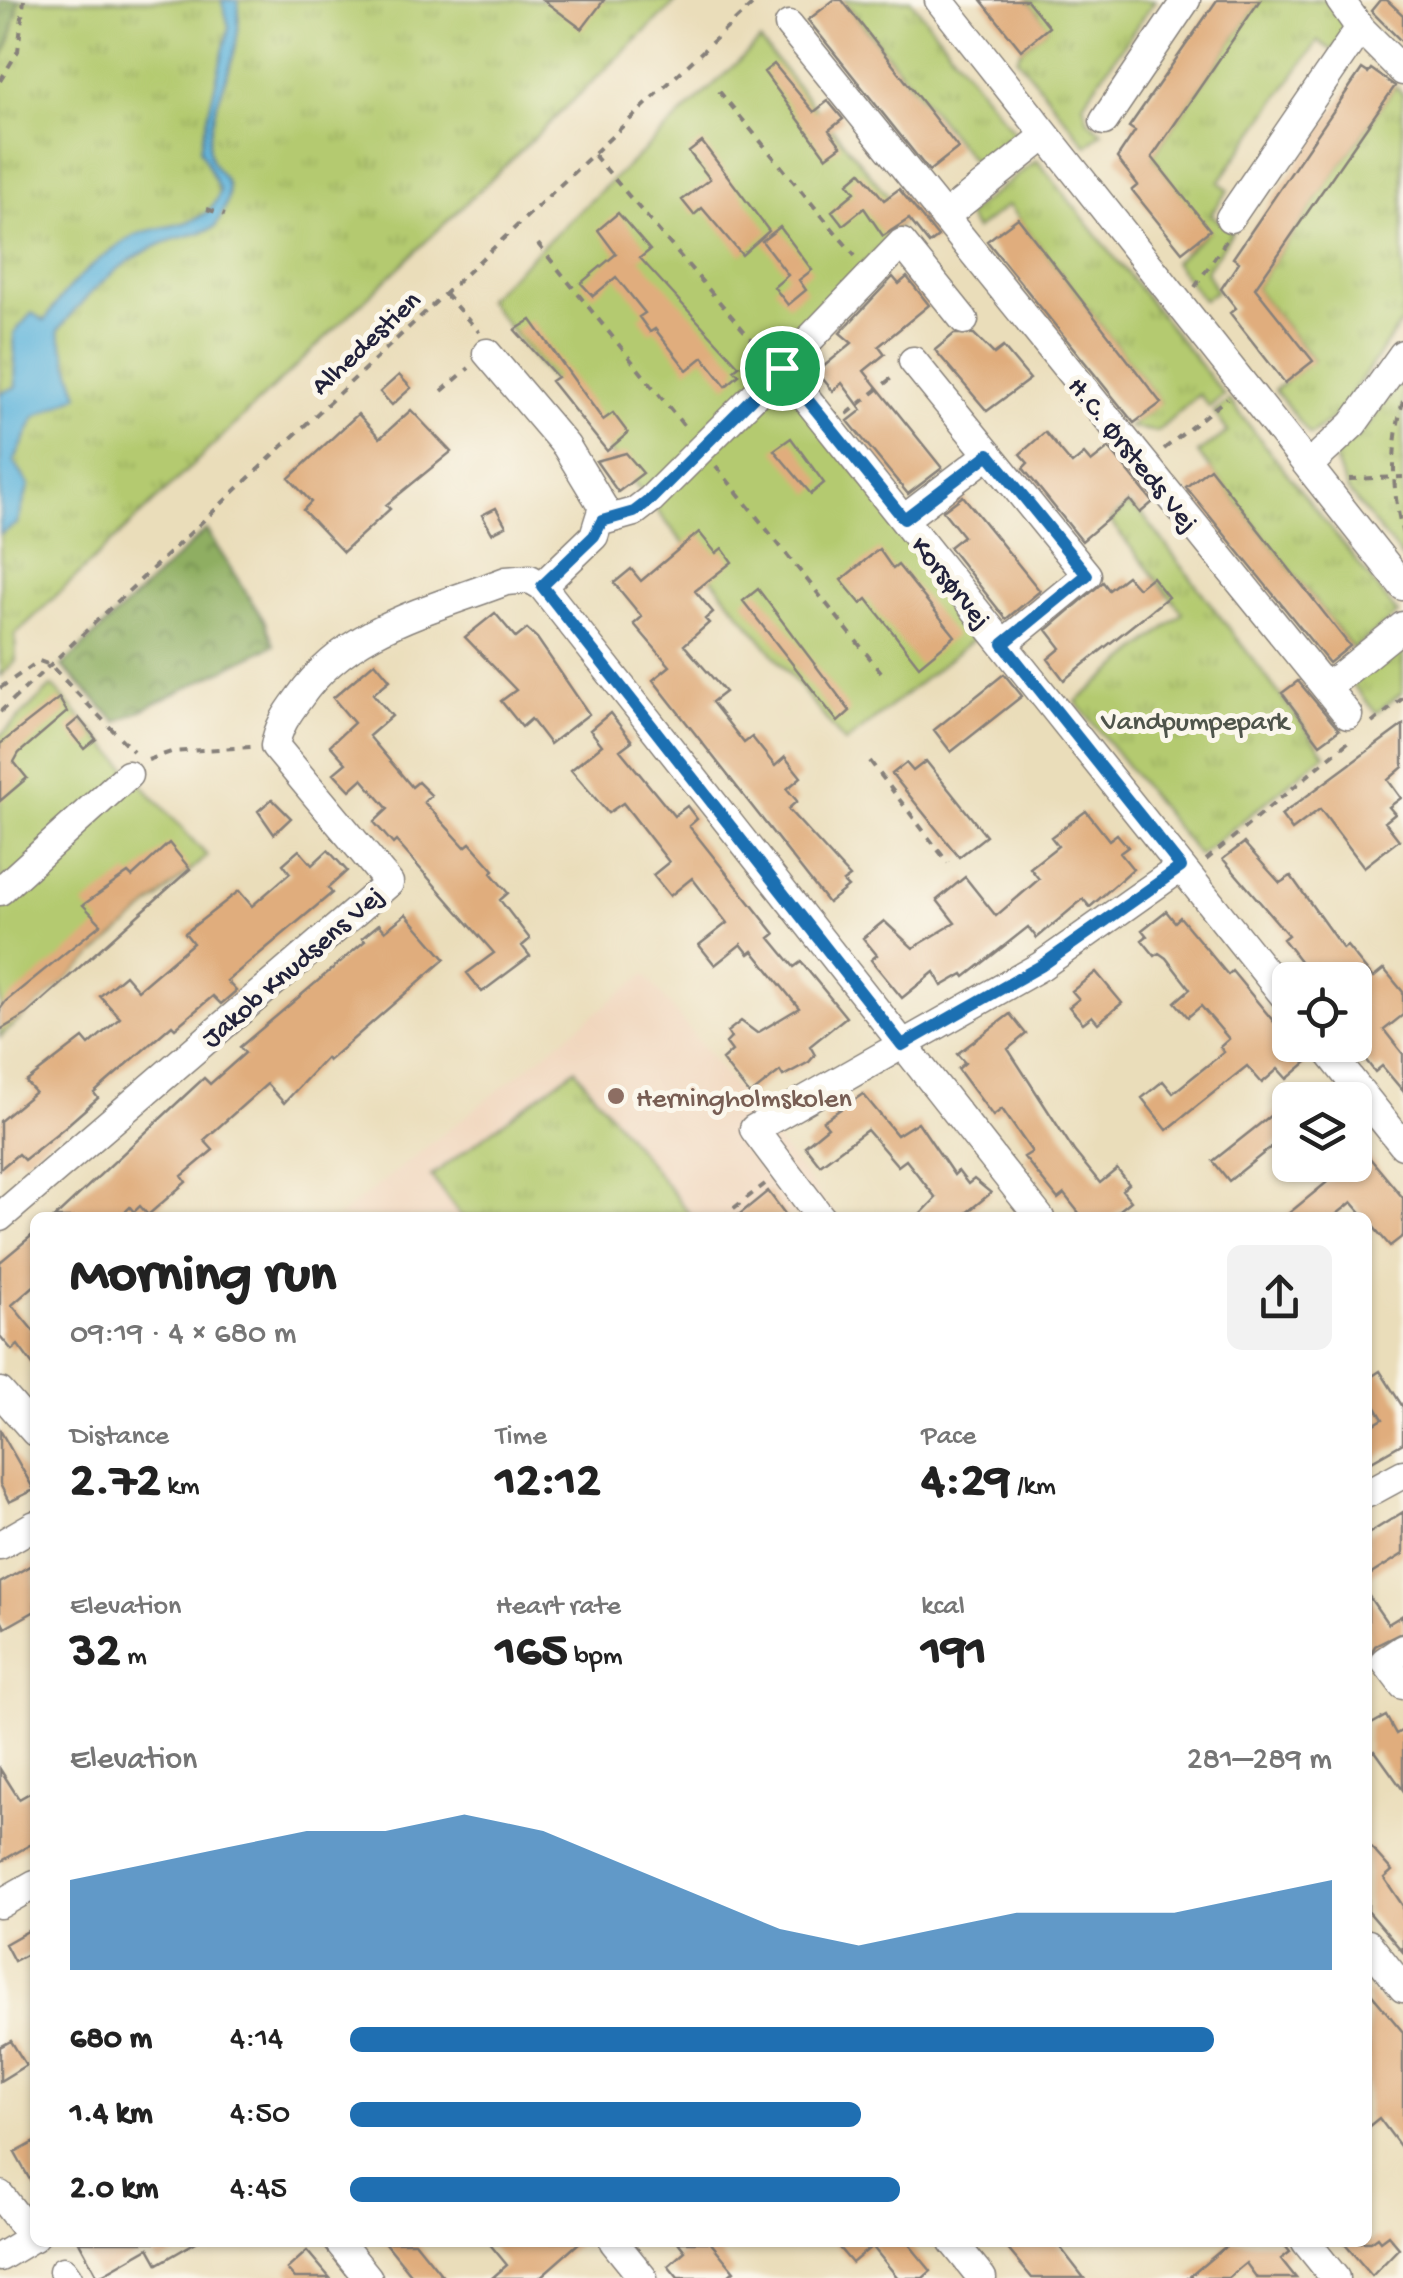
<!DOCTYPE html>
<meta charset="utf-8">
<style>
:root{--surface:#fff;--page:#f2f2f2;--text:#222;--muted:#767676;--accent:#1f6fb2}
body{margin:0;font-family:"Gochi Hand",sans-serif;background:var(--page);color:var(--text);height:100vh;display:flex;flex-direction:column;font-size:38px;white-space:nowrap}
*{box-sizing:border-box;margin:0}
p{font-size:32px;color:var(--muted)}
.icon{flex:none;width:55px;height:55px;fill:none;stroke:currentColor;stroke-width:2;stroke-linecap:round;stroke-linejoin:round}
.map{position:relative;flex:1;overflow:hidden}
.panel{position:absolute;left:30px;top:1212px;width:1342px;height:1035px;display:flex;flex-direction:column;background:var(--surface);border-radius:15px;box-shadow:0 2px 8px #0004}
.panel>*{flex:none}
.fabs{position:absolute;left:1272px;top:962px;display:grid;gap:20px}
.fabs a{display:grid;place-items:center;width:100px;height:100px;border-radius:15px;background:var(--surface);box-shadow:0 2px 8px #0004;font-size:50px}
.pin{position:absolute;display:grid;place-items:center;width:85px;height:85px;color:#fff;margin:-42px;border:5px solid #fff;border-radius:50%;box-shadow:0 2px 10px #0007}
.round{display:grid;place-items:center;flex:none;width:105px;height:105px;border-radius:15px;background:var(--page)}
.head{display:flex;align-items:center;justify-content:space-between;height:170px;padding:0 40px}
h1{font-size:55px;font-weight:800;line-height:75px}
.stats{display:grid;grid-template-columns:repeat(3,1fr);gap:15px;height:170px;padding:10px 40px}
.stats div{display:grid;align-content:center}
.stats b{font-size:50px;font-weight:800}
.stats small{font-size:28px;font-weight:400}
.stats p{font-size:28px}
.chart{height:280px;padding:20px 40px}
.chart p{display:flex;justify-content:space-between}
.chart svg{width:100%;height:180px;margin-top:10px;fill:var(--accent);opacity:.7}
ul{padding:0 40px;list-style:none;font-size:32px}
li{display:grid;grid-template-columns:160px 120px 1fr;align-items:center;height:75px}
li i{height:25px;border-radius:12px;background:var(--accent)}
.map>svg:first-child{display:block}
.built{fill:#f0d5bc}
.grass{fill:url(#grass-tufts);stroke:#6b7655;stroke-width:2.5}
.forest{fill:url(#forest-crowns);stroke:#58684e;stroke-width:2.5}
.garden{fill:#b4ca6f;stroke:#6b7655;stroke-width:2.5}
.water{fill:#60b5dc;stroke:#416c8c;stroke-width:2.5}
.building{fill:#e0ad7d}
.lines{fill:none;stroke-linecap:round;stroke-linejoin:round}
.minor-casing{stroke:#86807a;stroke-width:31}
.path{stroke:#86807a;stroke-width:4;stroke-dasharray:8 8;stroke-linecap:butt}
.minor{stroke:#fff;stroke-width:28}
.route-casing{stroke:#fff;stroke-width:20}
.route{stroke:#1f6fb2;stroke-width:12}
.education-dot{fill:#8d6e63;stroke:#fbf7ec;stroke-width:4}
.labels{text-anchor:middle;stroke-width:10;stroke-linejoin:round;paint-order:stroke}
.street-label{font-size:28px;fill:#22223b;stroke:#fbf7ec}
.park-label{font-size:28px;fill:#4e544b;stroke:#fbf7ec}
.education-label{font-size:28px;fill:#785e54;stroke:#fbf7ec;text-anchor:start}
</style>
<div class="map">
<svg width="1403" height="2278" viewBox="0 0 1403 2278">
<defs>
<pattern id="grass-tufts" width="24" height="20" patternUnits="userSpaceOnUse" patternTransform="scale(2.5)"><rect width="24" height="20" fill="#b4ca6f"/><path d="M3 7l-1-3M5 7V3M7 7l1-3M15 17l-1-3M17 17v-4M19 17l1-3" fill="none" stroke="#9aad61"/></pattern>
<pattern id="forest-crowns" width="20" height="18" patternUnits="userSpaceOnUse" patternTransform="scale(2.5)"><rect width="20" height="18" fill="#8fae62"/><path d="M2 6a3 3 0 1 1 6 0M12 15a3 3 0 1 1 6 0" fill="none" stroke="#748d52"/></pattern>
</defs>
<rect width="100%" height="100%" fill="#fbf7ec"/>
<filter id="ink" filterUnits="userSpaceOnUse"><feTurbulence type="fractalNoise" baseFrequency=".01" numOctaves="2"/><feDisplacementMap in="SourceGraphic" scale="20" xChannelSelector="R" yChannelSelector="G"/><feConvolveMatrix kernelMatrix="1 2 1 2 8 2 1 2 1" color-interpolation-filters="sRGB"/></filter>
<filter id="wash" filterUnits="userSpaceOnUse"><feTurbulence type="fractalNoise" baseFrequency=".0048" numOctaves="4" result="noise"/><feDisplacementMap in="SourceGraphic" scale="40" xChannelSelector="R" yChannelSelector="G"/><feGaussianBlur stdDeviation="2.25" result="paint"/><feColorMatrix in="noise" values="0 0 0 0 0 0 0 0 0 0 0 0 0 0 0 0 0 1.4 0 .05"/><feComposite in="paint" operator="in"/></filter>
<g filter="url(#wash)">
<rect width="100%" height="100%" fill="#eaddba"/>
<path class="built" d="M645 974 837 1217 337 1218Z"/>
<path class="grass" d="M0 0H678L15 635 16 661 0 676Z
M843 0H911L1016 135 977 166Z
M1027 0H1155L1083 103 1088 120 1102 132 1087 146 1017 58 1021 50 1048 27Z
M1260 0H1326L1347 28 1333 51 1318 41 1219 182 1228 190 1211 214 1232 232 1206 271 1216 291 1203 300 1174 262 1209 231 1152 157Z
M1395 86 1403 94V320L1336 416 1310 435 1275 390 1313 360 1255 288Z
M1037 160 1224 395 1209 407 1199 394 1157 432 1129 427 1160 402 1008 205 975 230 966 215Z
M1403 378V559L1348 491 1334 458 1369 425Z
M1229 400 1398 614 1353 649 1198 453 1228 432 1214 412Z
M1128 505 1142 514 1325 754 1199 856 1076 702 1183 613 1110 521Z
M1403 641V692L1376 713 1350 682Z
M575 1069 591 1090 692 1217H461L431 1176Z"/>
<path class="forest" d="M0 0H19L10 41 0 61Z
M206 530 265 622 274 645 117 722 62 666Z"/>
<path class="garden" d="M760 41 906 218 771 368 986 629 845 743 486 299Z
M52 686 207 856 0 1037V736Z"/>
<path class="water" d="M222 0H238C244 62 213 90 209 144 207 182 249 170 215 227 198 235 179 236 161 244 116 263 88 293 58 331L79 395 35 417 14 462 29 485 17 524 0 534V393L16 387 14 333 32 313 45 321C65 287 95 260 128 239 160 220 207 234 220 191L200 149 229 27Z"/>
<g id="blocks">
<path class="building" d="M543 0H604L582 29Z
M834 0H842L958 148 929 171 808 20Z
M981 0H1027L1049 27 1021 50Z
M1217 0H1260L1152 157 1210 230 1182 252 1132 190 1138 185 1117 158 1135 131 1129 127Z
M1380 0H1387L1403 15V43L1371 11Z
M774 64 814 112 828 101 843 119 829 130 841 146 826 157 764 72Z
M1362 69 1368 73 1371 69 1395 86 1255 288 1313 361 1285 383 1230 313 1236 308 1221 289 1239 262 1233 258Z
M702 142 769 231 742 255 702 208 694 215 682 200 710 179 689 152Z
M861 172 884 200 899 189 938 237 929 244 909 219 883 236 864 208 843 225 832 211 855 192 848 183Z
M618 213 650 250 640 258 739 366 734 370 739 375 726 386 703 357 687 370 655 329 650 332 639 317 645 313 616 277 593 296 581 283 616 254 598 230Z
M1018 218 1161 403 1134 423 987 241Z
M780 227 812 270 799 280 806 290 788 305 774 287 788 275 762 241Z
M893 277 899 284 907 277 929 305 879 346 885 354 864 371 942 468 908 494 848 421 862 410 842 383 833 391 817 372 852 343 840 333Z
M531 320 603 420 613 413 628 433 607 451 551 381 557 377 515 330Z
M954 334H974L994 354 1003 347 1030 379 987 411 935 350Z
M399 375 411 388 392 405 380 392Z
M411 410 451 452 386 505 390 509 343 552 303 510 311 502 289 478 358 414 380 438Z
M1045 432 1072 464 1084 454 1091 462 1109 448 1153 502 1140 513 1130 500 1082 541 1023 468 1028 463 1020 454Z
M791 438 824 483 811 494 774 450Z
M626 453 643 473 618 492 596 461Z
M1210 468 1350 646 1329 663 1186 487Z
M963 496 1040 591 1006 619 949 547 963 536 943 511Z
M496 508 506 526 492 533 482 515Z
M699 532 716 553 722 548 732 562 695 591 713 612 705 619 709 623 684 645 725 692 712 702 744 743 752 737 775 766 785 757 801 777 787 789 797 801 788 809 850 877 843 882 848 887 828 903 653 680 670 666 634 624 642 617 614 583 631 569 641 581Z
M879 549 893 569 898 565 955 636 919 666 867 599 861 604 841 580Z
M1127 576 1138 588 1152 577 1168 597 1064 680 1048 659 1061 648 1047 630 1103 582 1109 590Z
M758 589 850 711 838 722 743 601Z
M495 613 516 638 527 629 537 638 589 714 550 744 531 719 522 727 501 701 516 690 465 637Z
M375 662 390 680 373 694 392 716 369 736 412 787 418 782 431 795 424 802 465 847 470 843 494 870 491 873 508 893 500 900 530 939 522 946 530 956 482 992 467 973 494 953 396 841 393 844 374 822 388 809 362 779 350 790 334 773 346 763 330 745 354 723 333 698Z
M1004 674 1022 696 951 752 934 730Z
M1298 681 1339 730 1320 744 1282 693Z
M59 698 67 712 19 753 14 762 27 778 0 801V744Z
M610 713 632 741 620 750 674 816 687 806 697 819 689 826 775 934 770 938 794 967 801 962 846 1017 810 1046 815 1055 809 1062 783 1076 780 1071 750 1095 722 1060 732 1051 726 1043 731 1038 727 1032 741 1021 757 1033 799 1008 753 951 749 954 741 944 715 965 699 945 727 923 692 878 670 896 653 875 669 862 623 803 608 813 571 770 602 745 590 730Z
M79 718 96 739 84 749 67 728Z
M1403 725V767L1388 780 1401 798 1389 807 1395 814 1385 822 1399 840 1364 867 1320 809 1292 830 1281 815Z
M926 761 986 836 959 857 892 774 906 763 913 771Z
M272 799 291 818 274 834 258 811Z
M1086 811 1109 840 1117 834 1128 847 1120 853 1133 869 1090 907 1083 899 1037 938 1028 927 965 977 963 974 942 986 934 972 902 998 871 960 877 955 863 938 884 921 913 948 955 923 937 900 965 877 996 916 1039 879 1030 868 1058 846 1051 837Z
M169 843 190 869 27 1014 0 1030V1009L6 1001 101 924 83 905 128 873 132 877Z
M1244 843 1280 883 1291 876 1343 949 1347 946 1373 978 1384 969 1403 992V1015L1384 1030 1403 1054V1091L1382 1066 1375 1072 1355 1046V980H1315L1283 939 1288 935 1223 859Z
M299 850 312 865 328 850 347 871 328 888 332 893 227 981 236 991 221 1004 213 996 175 1028 172 1025 94 1093 98 1098 65 1127 24 1160 18 1154 0 1169V1121L35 1092 26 1082 83 1038 89 1045 120 1018 100 996 125 975 138 990 193 943 185 933 239 891 252 906 290 873 283 864Z
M1166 911 1175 922 1180 917 1228 975 1232 971 1307 1062 1287 1079 1278 1069 1262 1083 1247 1066 1167 1130 1142 1098 1163 1081 1173 1093 1224 1052 1220 1047 1229 1039 1201 1006 1188 1017 1175 1002 1190 989 1166 958 1159 953 1155 956 1142 940 1147 936 1142 930Z
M406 914 445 959 328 1061 326 1058 284 1103 267 1084 204 1140 213 1150 182 1176 186 1182 148 1215 140 1206 134 1212 130 1207 119 1218H54L191 1090 204 1078 210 1084 245 1053 240 1047 365 941 362 938 379 924 385 931Z
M1096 972 1122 1003 1098 1023 1092 1016 1083 1023 1069 1007 1079 999 1072 991Z
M1010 1014 1026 1034 1008 1049 1074 1151 1100 1183 1117 1169 1129 1184 1122 1190 1131 1201 1110 1218H1083L1064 1194 1058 1199 1024 1157 1032 1152 1002 1109 993 1116 958 1069 965 1063 957 1054Z
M863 1094 897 1135 918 1122 954 1175 958 1171 968 1184 974 1179 991 1193 960 1218H917L936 1198 906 1160 898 1166 867 1130 820 1165 805 1146 828 1127 823 1121Z
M1290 1100V1132L1229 1181 1213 1161Z
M1364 1151 1403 1198V1236L1390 1246 1352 1202 1332 1218H1283L1348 1165H1355Z
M768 1191 788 1218H735Z
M35 1233V1285L12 1305 35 1333V1368L18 1345 12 1350 0 1336V1262Z
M1380 1371 1403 1407V1443L1368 1463V1428L1383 1419 1368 1394V1379Z
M0 1430 34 1490 9 1502 0 1484Z
M1403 1512V1554L1368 1576V1534Z
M35 1563V1611L5 1628 0 1618V1583Z
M1368 1595 1388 1624 1403 1615V1632L1375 1646 1368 1658Z
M1386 1716 1396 1734 1403 1730V1790L1375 1751 1368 1755V1726Z
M0 1769 19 1799 35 1790V1842L0 1862Z
M1368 1844 1392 1871 1384 1878 1403 1906V1952L1368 1911Z
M35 1927V1950L14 1961 5 1944Z
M1368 1990 1403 2032V2150L1379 2118 1368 2127Z
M11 2041 26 2065 0 2081V2047Z
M35 2142V2189L15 2153Z
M1388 2235 1399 2248 1372 2276 1343 2242H1370L1377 2237 1380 2241Z
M79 2242H196L158 2264 149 2248 98 2277Z
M385 2242H415L444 2278H414Z
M488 2242H580L539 2278H492L507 2265Z
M678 2242H710L734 2271 726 2278H678L668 2266 685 2251Z
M834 2242H907L931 2271 923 2278H898L872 2246 852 2263Z
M1002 2242H1056L1084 2278H1032Z
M1231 2242H1282L1290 2252 1281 2259 1296 2278H1257L1246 2263 1228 2278H1188Z
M307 2251 330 2278H295L287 2269Z"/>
</g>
</g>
<g filter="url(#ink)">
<use href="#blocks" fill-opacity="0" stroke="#86807a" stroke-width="2.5"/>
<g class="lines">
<defs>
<path id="minor" d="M939 0 1403 586
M1340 0 1360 28 1403 71
M789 25 1348 715
M1104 121 1186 0
M944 217 1045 136
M1230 218 1360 28
M964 320 902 243 782 368 1290 1003
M487 353 566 446 603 507 594 536 542 586
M913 361 1087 575 1003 644
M1308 466 1353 424 1403 354
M904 519 989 454
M602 521 634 512 651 499 782 368
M1326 688 1403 626
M0 891 128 775
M1323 1045 1403 1145
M0 1217 389 883 275 746C278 727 287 714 299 698 347 628 430 610 506 581L530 579 542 586 1040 1218
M821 1218 754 1129 1041 966 1181 867
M0 1392 35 1432
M1368 1493 1403 1474
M0 1545 35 1525
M1403 1649 1385 1661 1403 1685
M0 1904 35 1884
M1368 1944 1403 1988
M0 2195 33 2238
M339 2242 368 2278
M614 2242 643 2278
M953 2242 982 2278
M1306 2242 1335 2278
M0 2257 35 2236
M63 2271 68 2278"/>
</defs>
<use href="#minor" class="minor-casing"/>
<path class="path" d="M0 81 18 51 24 0
M719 91 855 256
M594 155 763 353
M207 209 225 215
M538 244 688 431
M1195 287 1226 241
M445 294 479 332
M442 391 469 368
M1403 401C1391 446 1391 488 1403 534
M847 414 894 376
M1164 449 1227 398
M716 466 885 677
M1349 479 1403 477
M0 688 39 661 50 665 133 751
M0 712 757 0
M1372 723 1403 698
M148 760 171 752 251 747
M870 761 948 863
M1206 860 1353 738
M721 1218 765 1184"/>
<use href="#minor" class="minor"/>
</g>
</g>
<g class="lines" filter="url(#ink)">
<defs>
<path id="route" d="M782 368 904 519 989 454 1087 575 1003 644 1181 867 1041 966 902 1045 542 586 594 536 602 521 634 512 651 499Z"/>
</defs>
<use href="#route" class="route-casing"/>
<use href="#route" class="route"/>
</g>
<circle class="education-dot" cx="616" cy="1096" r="10"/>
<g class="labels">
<g class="street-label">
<text transform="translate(364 341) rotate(-43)" y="10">Alhedestien</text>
<text transform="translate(1135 453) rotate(51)" y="10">H.C. Ørsteds Vej</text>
<text transform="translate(953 581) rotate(51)" y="10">Korsørvej</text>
<text transform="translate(291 965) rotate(-41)" y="10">Jakob Knudsens Vej</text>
</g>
<g class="park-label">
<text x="1195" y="729">Vandpumpepark</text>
</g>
<g class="education-label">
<text x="636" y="1106">Herningholmskolen</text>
</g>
</g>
</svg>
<div class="fabs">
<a><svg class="icon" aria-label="locate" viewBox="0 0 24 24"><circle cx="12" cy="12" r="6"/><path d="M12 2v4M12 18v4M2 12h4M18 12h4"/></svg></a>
<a><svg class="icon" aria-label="layers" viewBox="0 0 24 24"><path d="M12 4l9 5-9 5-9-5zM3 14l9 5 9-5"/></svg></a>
</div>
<div class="pin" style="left:782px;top:368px;background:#1e9e55"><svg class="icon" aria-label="arrive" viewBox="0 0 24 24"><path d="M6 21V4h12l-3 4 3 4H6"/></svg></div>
<section class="panel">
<div class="head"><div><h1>Morning run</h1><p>09:19 · 4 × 680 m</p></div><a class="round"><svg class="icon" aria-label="share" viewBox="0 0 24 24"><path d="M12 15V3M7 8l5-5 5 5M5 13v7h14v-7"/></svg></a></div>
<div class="stats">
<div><p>Distance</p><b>2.72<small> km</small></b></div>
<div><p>Time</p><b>12:12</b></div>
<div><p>Pace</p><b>4:29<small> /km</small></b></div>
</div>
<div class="stats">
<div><p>Elevation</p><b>32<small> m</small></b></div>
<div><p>Heart rate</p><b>165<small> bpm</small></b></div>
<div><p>kcal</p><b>191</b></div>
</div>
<div class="chart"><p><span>Elevation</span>281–289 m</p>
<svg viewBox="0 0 160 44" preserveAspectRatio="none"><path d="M0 44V22L10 18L20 14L30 10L40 10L50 6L60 10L70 18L80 26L90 34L100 38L110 34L120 30L130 30L140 30L150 26L160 22V44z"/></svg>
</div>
<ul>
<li><b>680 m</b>4:14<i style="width:88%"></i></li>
<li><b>1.4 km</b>4:50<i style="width:52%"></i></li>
<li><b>2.0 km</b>4:45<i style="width:56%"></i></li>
</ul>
</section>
</div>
